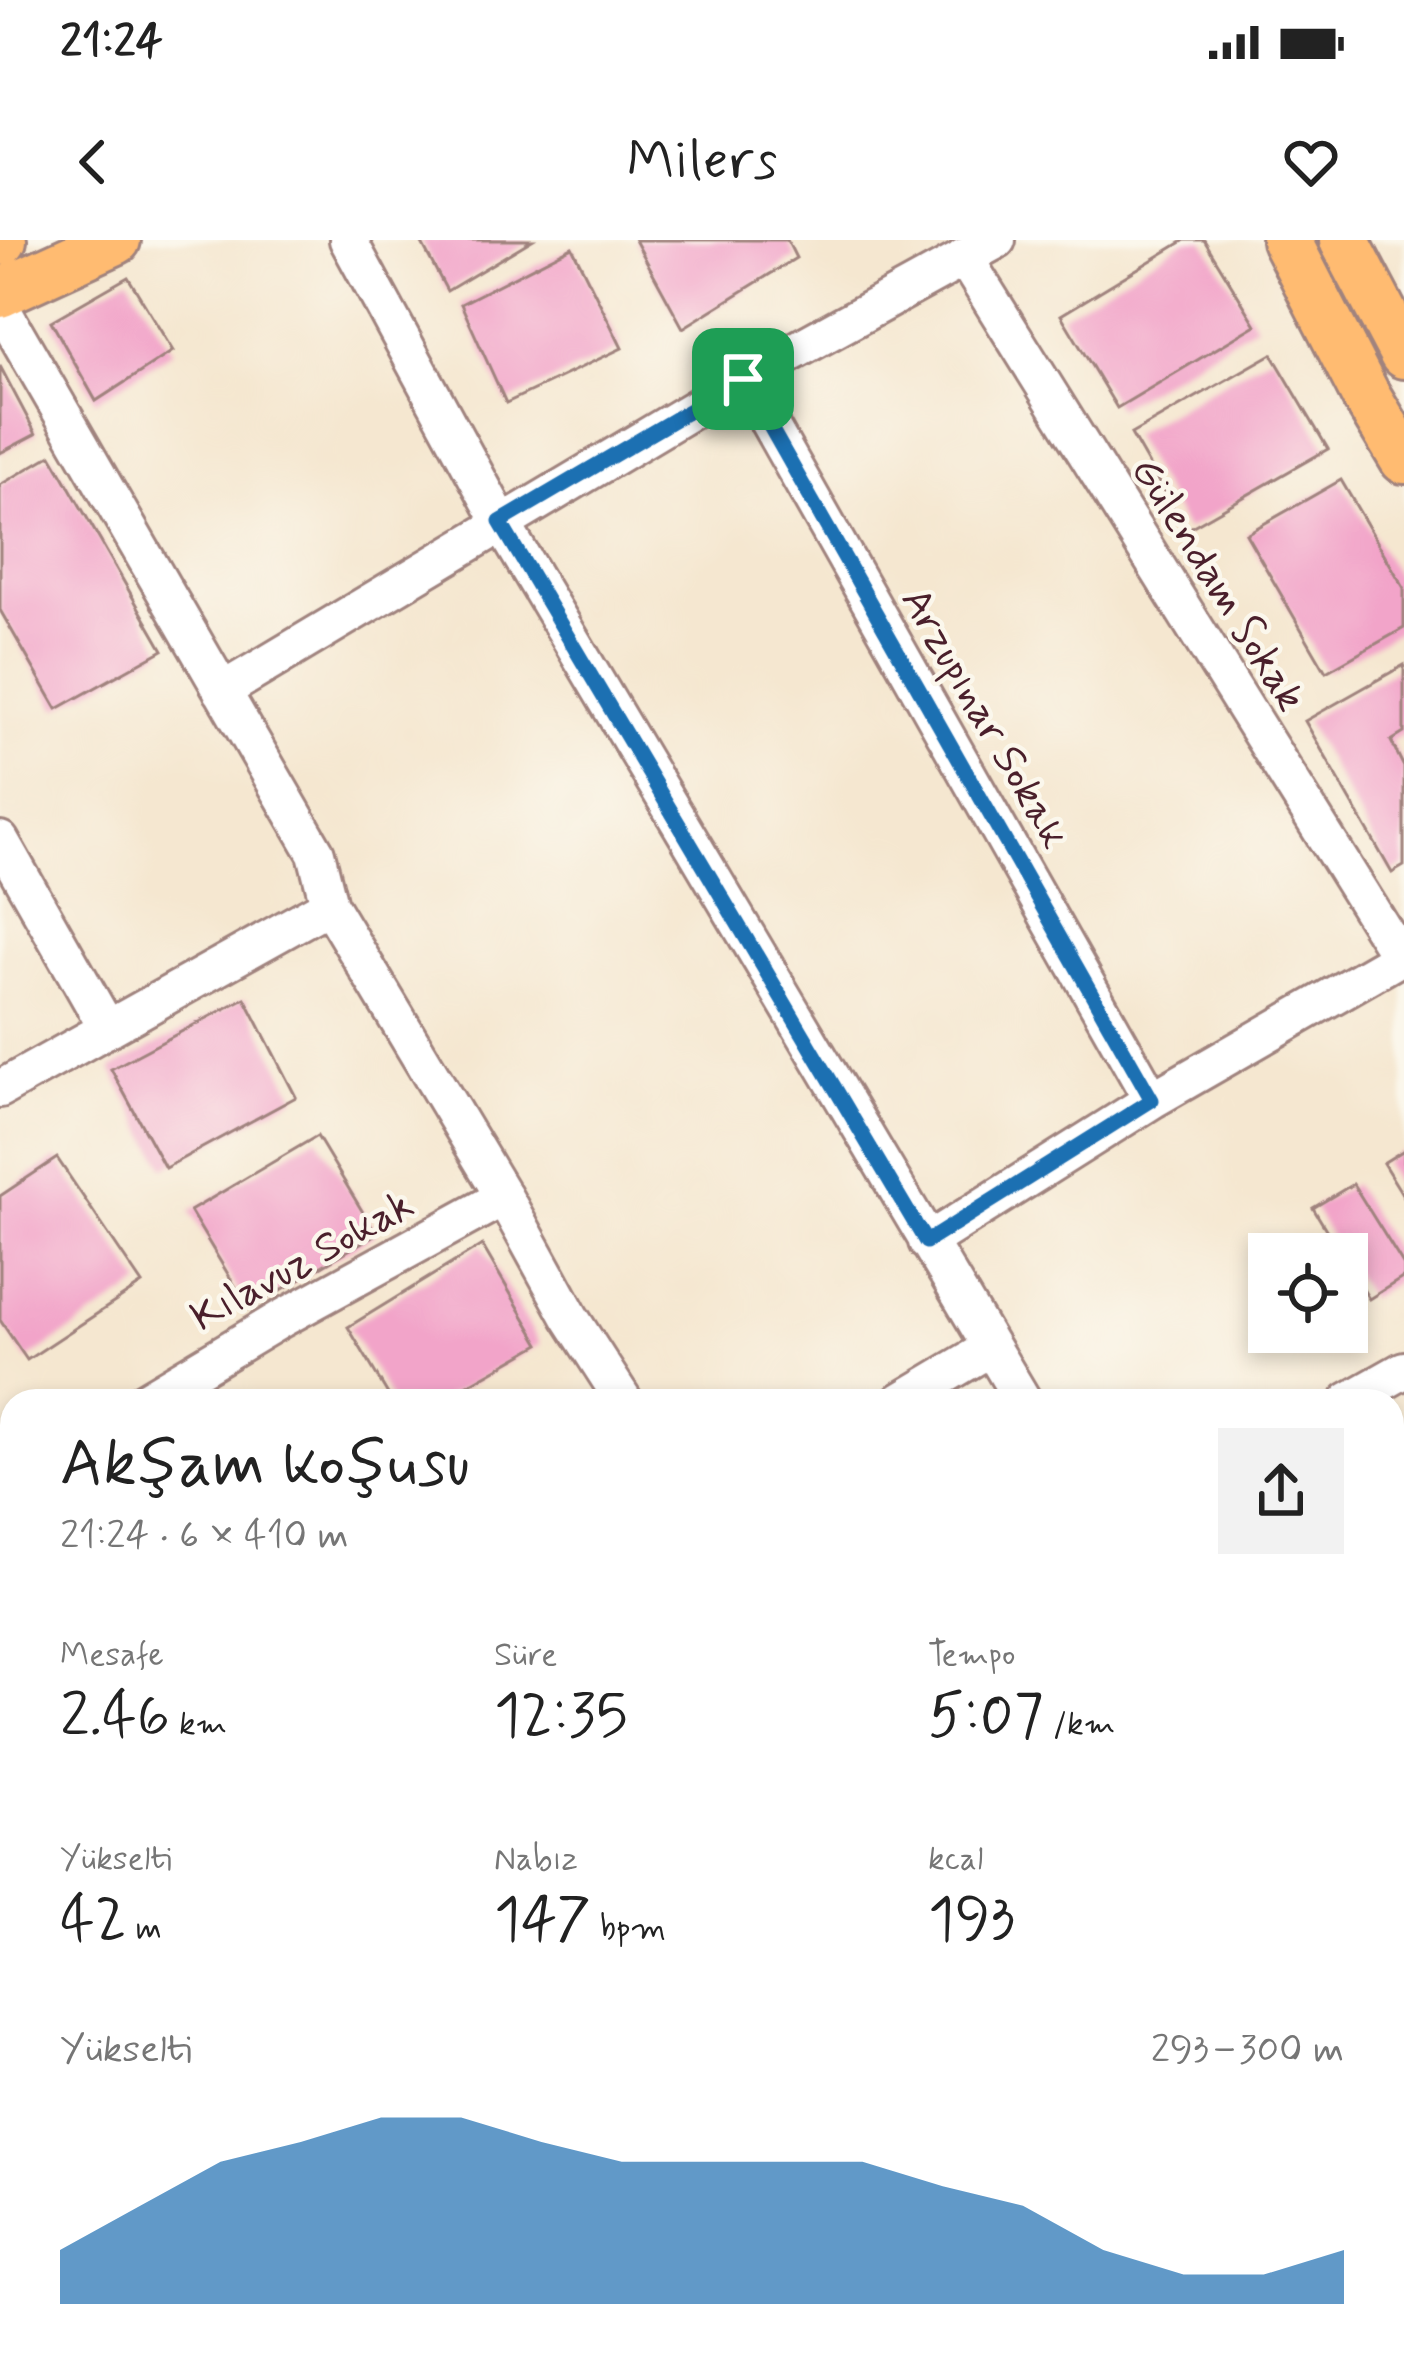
<!DOCTYPE html>
<html lang="tr">
<meta charset="utf-8">
<style>
:root{--surface:#fff;--page:#f2f2f2;--text:#222;--muted:#767676;--accent:#1f6fb2}
body{margin:0;font-family:Mynerve,sans-serif;background:var(--page);color:var(--text);height:100vh;display:flex;flex-direction:column;font-size:45px;white-space:nowrap}
*{box-sizing:border-box;margin:0}
p{font-size:39px;color:var(--muted)}
.icon{flex:none;width:66px;height:66px;fill:none;stroke:currentColor;stroke-width:2;stroke-linecap:round;stroke-linejoin:round}
.map{position:relative;flex:1;overflow:hidden}
.panel{position:absolute;left:0px;top:1149px;width:1404px;height:972px;display:flex;flex-direction:column;background:var(--surface);border-radius:36px 36px 0 0;box-shadow:0 6px 18px #0003}
.panel>*{flex:none}
.controls{position:absolute;left:1248px;top:993px;display:grid;gap:24px}
.controls a{display:grid;place-items:center;width:120px;height:120px;border-radius:0px;background:var(--surface);box-shadow:0 6px 18px #0003;font-size:60px}
.pin{position:absolute;display:grid;place-items:center;width:102px;height:102px;color:#fff;margin:-51px;border-radius:24px;box-shadow:0 6px 18px #0006}
.round{display:grid;place-items:center;flex:none;width:126px;height:126px;border-radius:0px;background:var(--page)}
.summary{display:flex;align-items:center;justify-content:space-between;height:204px;padding:0 60px}
h1{font-size:66px;font-weight:600;line-height:90px}
.metrics{display:grid;grid-template-columns:repeat(3,1fr);gap:18px;height:204px;padding:12px 60px}
.metrics div{display:grid;align-content:center}
.metrics b{font-size:60px;font-weight:600}
.metrics small{font-size:33px;font-weight:400}
.metrics p{font-size:33px}
.chart{height:336px;padding:24px 60px}
.chart p{display:flex;justify-content:space-between}
.chart svg{width:100%;height:216px;margin-top:12px;fill:var(--accent);opacity:.7}
.status{display:flex;justify-content:space-between;align-items:center;height:84px;padding:0 60px;background:var(--surface);direction:ltr}
.status svg{height:33px;fill:currentColor}
header{display:flex;justify-content:space-between;align-items:center;height:156px;padding:0 60px;background:var(--surface);font-size:54px;font-weight:600}
.map>svg:first-child{display:block}
.building{fill:#f2a4c9}
.lines{fill:none;stroke-linecap:round;stroke-linejoin:round}
.minor-casing{stroke:#a0837e;stroke-width:42}
.major-casing{stroke:#a0837e;stroke-width:54}
.path{stroke:#a0837e;stroke-width:6;stroke-dasharray:3 9;stroke-linecap:butt}
.minor{stroke:#fff;stroke-width:36}
.major{stroke:#ffbb71;stroke-width:48}
.route-casing{stroke:#fff;stroke-width:24}
.route{stroke:#1f6fb2;stroke-width:15}
.labels{text-anchor:middle;stroke-width:9;stroke-linejoin:round;paint-order:stroke}
.street-label{font-size:42px;fill:#4a1f2b;stroke:#fbf7ec}
</style>
<div class="status"><b>21:24</b><svg viewBox="0 0 49 12"><path d="M0 12V9h3v3zM5 12V6h3v6zM10 12V3h3v9zM15 12V0h3v12zM26 1h20v11H26zM47 4h2v5h-2z"/></svg></div>
<header><svg class="icon" aria-label="back" viewBox="0 0 24 24"><path d="M15 5l-7 7 7 7"/></svg>Milers<svg class="icon" aria-label="heart" viewBox="0 0 24 24"><path d="M12 20l-8-8c-3-5 5-10 8-4 3-6 11-1 8 4z"/></svg></header>
<div class="map">
<svg width="1404" height="2121" viewBox="0 0 1404 2121">
<rect width="100%" height="100%" fill="#fbf7ec"/>
<filter id="ink" filterUnits="userSpaceOnUse"><feTurbulence type="fractalNoise" baseFrequency=".00833" numOctaves="2"/><feDisplacementMap in="SourceGraphic" scale="24" xChannelSelector="R" yChannelSelector="G"/><feConvolveMatrix kernelMatrix="1 2 1 2 8 2 1 2 1" color-interpolation-filters="sRGB"/></filter>
<filter id="wash" filterUnits="userSpaceOnUse"><feTurbulence type="fractalNoise" baseFrequency=".004" numOctaves="4" result="noise"/><feDisplacementMap in="SourceGraphic" scale="48" xChannelSelector="R" yChannelSelector="G"/><feGaussianBlur stdDeviation="2.7" result="paint"/><feColorMatrix in="noise" values="0 0 0 0 0 0 0 0 0 0 0 0 0 0 0 0 0 1.4 0 .05"/><feComposite in="paint" operator="in"/></filter>
<g filter="url(#wash)">
<rect width="100%" height="100%" fill="#f5e7d0"/>
<g id="blocks">
<path class="building" d="M420 0H532L447 51Z
M635 0H787L796 18 683 88Z
M1185 0H1204L1256 85 1117 168 1061 75Z
M572 7 622 108 506 163 461 64Z
M128 37 173 111 96 161 51 81Z
M1272 114 1328 209 1186 290 1131 194Z
M0 126 36 194 0 213Z
M51 215 163 410 57 469 0 370V245Z
M1341 240 1404 348V388L1326 432 1246 294Z
M1404 425V493L1391 501 1404 527V626L1392 633 1305 481Z
M245 758 296 857 165 928 111 829Z
M317 896 376 994 249 1069 190 971Z
M1404 910V957L1383 923Z
M57 918 142 1044 27 1120 0 1080V956Z
M1353 944 1404 1026V1037L1369 1059 1347 1023V1014H1341L1313 968Z
M482 1005 540 1104 440 1161H392L348 1087Z
M1392 1245 1404 1264V1367L1392 1350Z
M12 1879V2010L0 2017V1886Z
M793 2109H907L914 2121H800Z"/>
</g>
</g>
<g filter="url(#ink)">
<use href="#blocks" fill-opacity="0" stroke="#a0837e" stroke-width="3"/>
<g class="lines">
<defs>
<path id="minor" d="M348 0 501 282 1023 1161
M964 17 1400 717
M0 66 316 613 329 665 504 957 570 1077 624 1161
M744 139 1152 860
M222 451 744 139 997 0
M0 600 107 788
M0 849 329 665
M927 1002 1152 860 1404 715
M144 1161 281 1079 504 957
M901 1161 990 1108
M1349 1161 1404 1130
M0 1253 12 1245
M1392 1640 1404 1633
M1392 1823 1404 1842
M1001 2109 1008 2121
M14 2121 33 2109"/>
<path id="major" d="M1286 0 1365 154 1404 219
M1344 0 1404 114
M0 1 2 0
M0 53 116 0
M0 1452 12 1468
M0 1583 12 1600
M326 2109 332 2121
M414 2109 420 2121"/>
</defs>
<use href="#minor" class="minor-casing"/>
<use href="#major" class="major-casing"/>
<path class="path" d="M0 1373 12 1388
M0 1668 12 1686
M273 2109 279 2121
M481 2109 487 2121"/>
<use href="#minor" class="minor"/>
<use href="#major" class="major"/>
</g>
</g>
<g class="lines" filter="url(#ink)">
<defs>
<path id="route" d="M743 139 1152 860 926 1002 500 282Z"/>
</defs>
<use href="#route" class="route-casing"/>
<use href="#route" class="route"/>
</g>
<g class="labels">
<g class="street-label">
<text transform="translate(1220 343) rotate(58)" y="15">Gülendam Sokak</text>
<text transform="translate(987 477) rotate(60)" y="15">Arzupınar Sokak</text>
<text transform="translate(301 1019) rotate(-29)" y="15">Kılavuz Sokak</text>
</g>
</g>
</svg>
<div class="controls">
<a><svg class="icon" aria-label="locate" viewBox="0 0 24 24"><circle cx="12" cy="12" r="6"/><path d="M12 2v4M12 18v4M2 12h4M18 12h4"/></svg></a>
</div>
<div class="pin" style="left:743px;top:139px;background:#1e9e55"><svg class="icon" aria-label="arrive" viewBox="0 0 24 24"><path d="M6 21V4h12l-3 4 3 4H6"/></svg></div>
<section class="panel">
<div class="summary"><div><h1>Akşam koşusu</h1><p>21:24 · 6 × 410 m</p></div><a class="round"><svg class="icon" aria-label="share" viewBox="0 0 24 24"><path d="M12 15V3M7 8l5-5 5 5M5 13v7h14v-7"/></svg></a></div>
<div class="metrics">
<div><p>Mesafe</p><b>2.46<small> km</small></b></div>
<div><p>Süre</p><b>12:35</b></div>
<div><p>Tempo</p><b>5:07<small> /km</small></b></div>
</div>
<div class="metrics">
<div><p>Yükselti</p><b>42<small> m</small></b></div>
<div><p>Nabız</p><b>147<small> bpm</small></b></div>
<div><p>kcal</p><b>193</b></div>
</div>
<div class="chart"><p><span>Yükselti</span>293–300 m</p>
<svg viewBox="0 0 160 44" preserveAspectRatio="none"><path d="M0 44V33L10 24L20 15L30 11L40 6L50 6L60 11L70 15L80 15L90 15L100 15L110 20L120 24L130 33L140 38L150 38L160 33V44z"/></svg>
</div>
</section>
</div>
